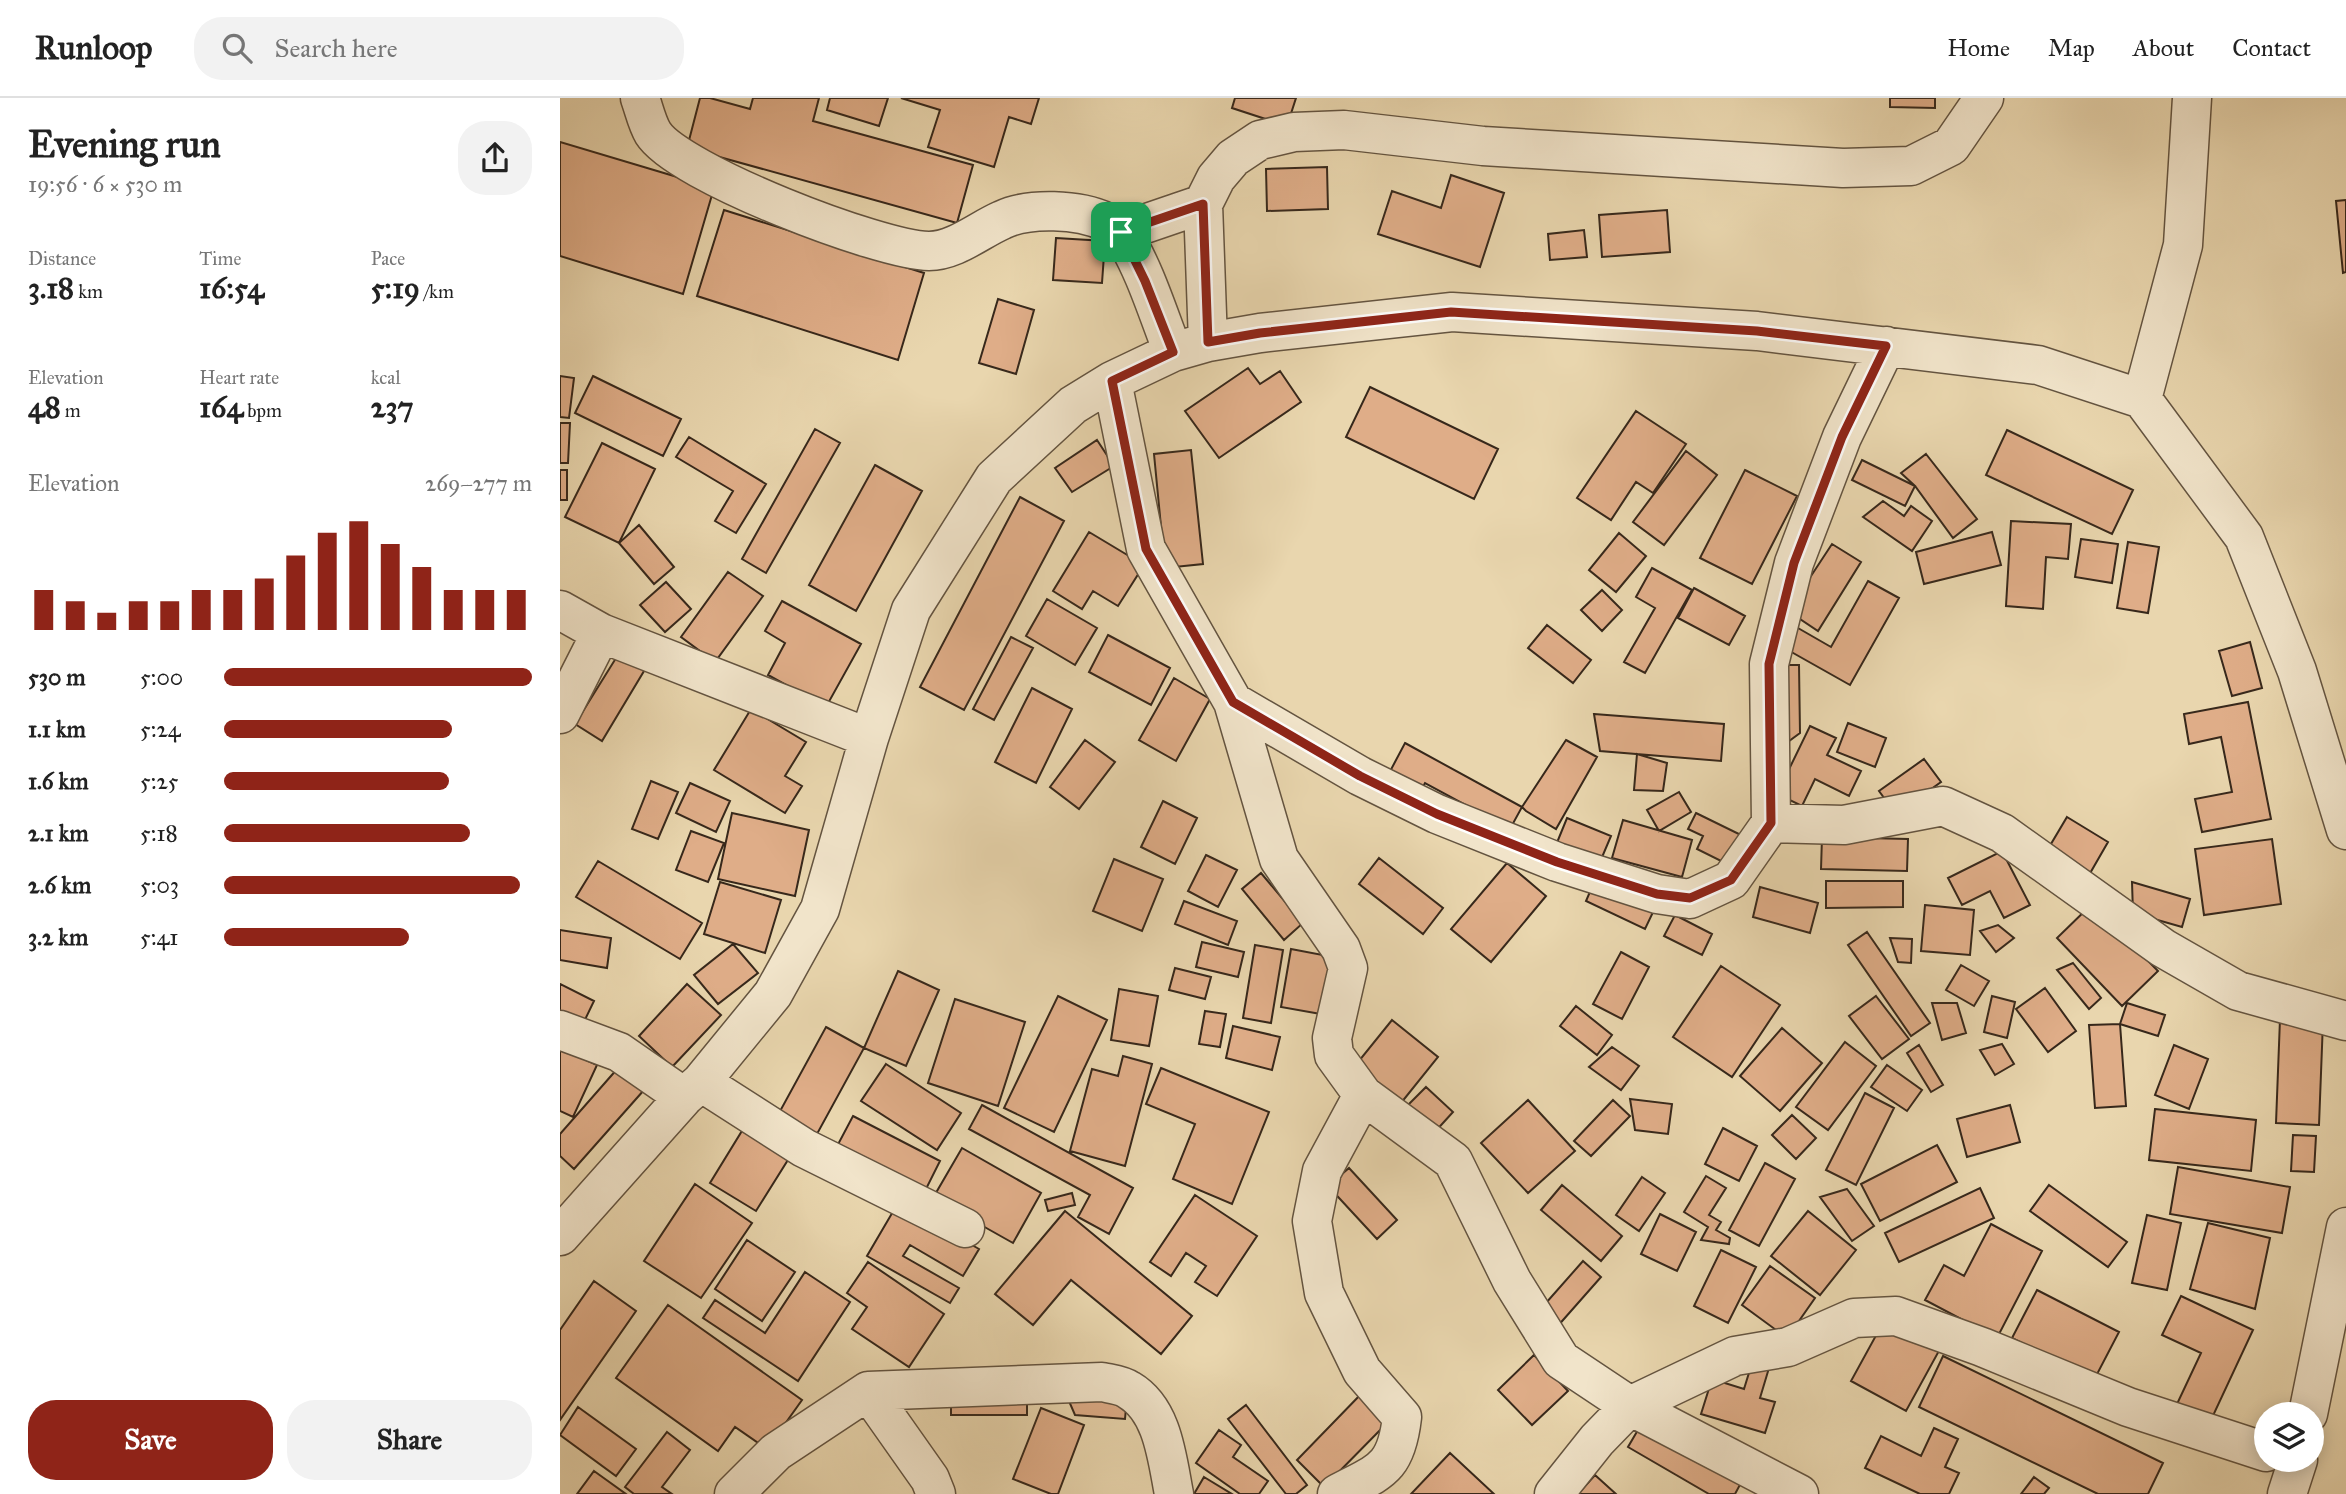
<!DOCTYPE html>
<meta charset="utf-8">
<style>
:root{--surface:#fff;--page:#f2f2f2;--text:#222;--muted:#767676;--line:#e0e0e0;--accent:#8f2418}
body{margin:0;font-family:"IM FELL Great Primer",serif;background:var(--page);color:var(--text);height:100vh;display:flex;flex-direction:column;font-size:26px;white-space:nowrap}
*{box-sizing:border-box;margin:0}
p{font-size:23px;color:var(--muted)}
.icon{flex:none;width:38px;height:38px;fill:none;stroke:currentColor;stroke-width:2;stroke-linecap:round;stroke-linejoin:round}
.map{position:relative;flex:1;overflow:hidden}
.side{display:flex;flex-direction:column;background:var(--surface);width:560px}
.side>*{flex:none}
.controls{position:absolute;left:1694px;top:1304px;display:grid;gap:14px}
.controls a{display:grid;place-items:center;width:70px;height:70px;border-radius:50%;background:var(--surface);box-shadow:0 4px 18px #0003;font-size:35px}
.pin{position:absolute;display:grid;place-items:center;width:60px;height:60px;color:#fff;margin:-30px;border-radius:14px;box-shadow:0 4px 10px #0006}
.round{display:grid;place-items:center;flex:none;width:74px;height:74px;border-radius:28px;background:var(--page)}
.overview{display:flex;align-items:center;justify-content:space-between;height:119px;padding:0 28px}
h1{font-size:38px;font-weight:800;line-height:52px}
.figures{display:grid;grid-template-columns:repeat(3,1fr);gap:10px;height:119px;padding:7px 28px}
.figures div{display:grid;align-content:center}
.figures b{font-size:30px;font-weight:800}
.figures small{font-size:19px;font-weight:400}
.figures p{font-size:19px}
.chart{height:196px;padding:14px 28px}
.chart p{display:flex;justify-content:space-between}
.chart svg{width:100%;height:126px;margin-top:7px;stroke:var(--accent);stroke-width:6}
.cta{display:flex;gap:14px;margin-top:auto;padding:14px 28px}
.cta a{flex:1;height:80px;border-radius:28px;background:var(--accent);color:#fff;font-size:28px;font-weight:800;line-height:80px;text-align:center}
.cta a+a{background:var(--page);color:var(--text)}
ul{padding:0 28px;list-style:none;font-size:23px}
li{display:grid;grid-template-columns:112px 84px 1fr;align-items:center;height:52px}
li i{height:18px;border-radius:9px;background:var(--accent)}
header{display:flex;align-items:center;gap:42px;box-sizing:border-box;height:98px;padding:0 35px;background:var(--surface);border-bottom:2px solid var(--line)}
header strong{font-size:33px}
nav{display:flex;gap:38px;margin-inline-start:auto;font-size:24px}
.search{width:490px;height:63px;background:var(--page);display:flex;align-items:center;gap:18px;box-sizing:border-box;padding:0 24px;border-radius:28px;color:var(--muted);font-size:26px}
main{display:flex;flex:1;min-height:0}
.map>svg:first-child{display:block}
.building{fill:#dfad88;stroke:#37281b;stroke-width:2}
.lines{fill:none;stroke-linecap:round;stroke-linejoin:round}
.minor-casing{stroke:#645440;stroke-width:41}
.minor{stroke:#f1e4ca;stroke-width:38}
.route-casing{stroke:#fff;stroke-width:14}
.route{stroke:#8f2418;stroke-width:9}
</style>
<header>
<strong>Runloop</strong>
<div class="search"><svg class="icon" aria-label="search" viewBox="0 0 24 24"><circle cx="10" cy="10" r="6"/><path d="M15 15l6 6"/></svg>Search here</div>
<nav><a>Home</a><a>Map</a><a>About</a><a>Contact</a></nav>
</header>
<main>
<section class="side">
<div class="overview"><div><h1>Evening run</h1><p>19:56 · 6 × 530 m</p></div><a class="round"><svg class="icon" aria-label="share" viewBox="0 0 24 24"><path d="M12 15V3M7 8l5-5 5 5M5 13v7h14v-7"/></svg></a></div>
<div class="figures">
<div><p>Distance</p><b>3.18<small> km</small></b></div>
<div><p>Time</p><b>16:54</b></div>
<div><p>Pace</p><b>5:19<small> /km</small></b></div>
</div>
<div class="figures">
<div><p>Elevation</p><b>48<small> m</small></b></div>
<div><p>Heart rate</p><b>164<small> bpm</small></b></div>
<div><p>kcal</p><b>237</b></div>
</div>
<div class="chart"><p><span>Elevation</span>269–277 m</p>
<svg viewBox="0 0 160 44" preserveAspectRatio="none"><path d="M5 44V30M15 44V34M25 44V38M35 44V34M45 44V34M55 44V30M65 44V30M75 44V26M85 44V18M95 44V10M105 44V6M115 44V14M125 44V22M135 44V30M145 44V30M155 44V30"/></svg>
</div>
<ul>
<li><b>530 m</b>5:00<i style="width:100%"></i></li>
<li><b>1.1 km</b>5:24<i style="width:74%"></i></li>
<li><b>1.6 km</b>5:25<i style="width:73%"></i></li>
<li><b>2.1 km</b>5:18<i style="width:80%"></i></li>
<li><b>2.6 km</b>5:03<i style="width:96%"></i></li>
<li><b>3.2 km</b>5:41<i style="width:60%"></i></li>
</ul>
<div class="cta"><a>Save</a><a>Share</a></div>
</section>
<div class="map">
<svg width="1786" height="1396" viewBox="0 0 1786 1396">
<rect width="100%" height="100%" fill="#e9d6ae"/>
<filter id="stains"><feTurbulence type="fractalNoise" baseFrequency=".00286" numOctaves="4"/><feColorMatrix values="0 0 0 0 .2 0 0 0 0 .09 0 0 0 0 .02 0 0 0 .5 -.17"/></filter>
<radialGradient id="worn" r=".72"><stop offset=".6" stop-color="#630" stop-opacity="0"/><stop offset="1" stop-color="#630" stop-opacity=".3"/></radialGradient>
<path class="building" d="M140 0H150L190 11 193 0H259L253 23 413 67 397 125 127 50Z
M270 0H328L319 28 267 12Z
M341 0H479L471 26 449 19 434 69 368 49 380 12Z
M675 0H736L727 28 672 10Z
M1330 0H1375V10L1330 9Z
M0 44 154 90 123 196 0 158Z
M767 69 768 111 707 113 706 71Z
M891 77 944 95 920 169 818 136 832 93 881 110Z
M1786 102V174L1783 175 1776 103Z
M164 112 364 175 338 262 137 198Z
M1107 112 1110 154 1042 159 1039 117Z
M1024 132 1027 159 990 162 988 136Z
M496 140 545 143 542 185 493 182Z
M438 201 474 212 456 276 419 265Z
M688 270 700 286 720 273 741 304 659 360 625 313Z
M0 278 14 280 9 320 0 319Z
M33 278 121 321 103 358 15 315Z
M810 289 938 351 914 401 786 339Z
M1076 313 1126 346 1093 395 1076 384 1051 422 1017 400Z
M0 325H10L8 365H0Z
M255 331 280 345 206 475 182 461Z
M1447 332 1573 392 1552 436 1426 377Z
M129 339 206 386 176 435 155 423 173 393 116 359Z
M537 342 554 368 512 394 495 370Z
M42 345 95 371 59 445 5 419Z
M631 352 643 466 605 470 594 356Z
M1126 353 1157 377 1104 447 1073 424Z
M1366 356 1417 421 1393 440 1355 388 1341 375Z
M1302 362 1355 388 1345 408 1292 382Z
M315 367 362 393 296 513 249 487Z
M0 372H7V402H0Z
M1185 372 1237 398 1192 486 1140 460Z
M460 399 504 423 404 612 360 589Z
M1323 403 1344 418 1351 408 1372 423 1352 453 1303 419Z
M1451 423 1511 426 1508 461 1486 459 1483 511 1446 508Z
M79 427 114 469 94 486 59 445Z
M529 434 584 467 558 508 533 493 522 511 493 493Z
M1432 434 1441 467 1364 486 1356 454Z
M1059 435 1086 458 1056 494 1029 472Z
M1521 441 1558 446 1552 485 1515 479Z
M1568 444 1599 449 1588 515 1557 510Z
M1272 446 1301 464 1258 533 1228 513Z
M1092 470 1132 492 1085 575 1064 564 1095 510 1076 499Z
M168 474 203 498 155 564 121 539Z
M1308 483 1339 500 1290 587 1219 547 1231 526 1271 549Z
M106 484 131 511 105 534 80 507Z
M1134 490 1185 518 1169 547 1118 520Z
M1042 492 1062 512 1042 533 1021 512Z
M487 501 537 530 515 567 466 538Z
M222 503 301 546 266 609 208 577 225 545 205 533Z
M987 527 1031 562 1013 585 968 550Z
M548 537 610 570 591 607 529 574Z
M451 539 473 550 434 622 413 611Z
M1690 544 1702 590 1672 598 1659 553Z
M61 552 87 568 42 643 15 626Z
M1223 567H1239L1240 635 1225 646Z
M614 580 650 601 616 663 579 642Z
M472 590 512 611 476 685 435 664Z
M1688 604 1711 721 1642 734 1635 701 1672 694 1661 639 1629 646 1624 616Z
M191 611 246 644 225 678 242 688 225 715 154 672Z
M1034 616 1164 626 1161 663 1040 653Z
M1288 625 1326 640 1315 669 1277 654Z
M1250 628 1276 640 1267 657 1301 673 1289 698 1255 681 1242 708 1217 696Z
M525 642 555 664 519 711 490 689Z
M1006 642 1037 659 996 731 966 713 962 709Z
M845 645 962 709 950 731 865 685 858 698 826 681Z
M1077 656 1107 665 1103 693 1074 692Z
M1364 661 1381 684 1336 716 1319 693Z
M91 683 118 694 98 741 72 731Z
M130 685 170 703 156 734 116 715Z
M1119 694 1131 714 1099 733 1087 712Z
M603 703 637 720 615 766 581 749Z
M172 715 249 732 235 798 158 781Z
M1136 715 1183 738 1169 767 1137 751 1143 738 1128 731Z
M1507 719 1548 744 1529 777 1488 751Z
M1007 720 1051 738 1040 764 996 747Z
M1063 722 1132 742 1122 779 1052 760Z
M131 733 164 745 148 784 116 772Z
M1262 739 1348 741 1347 773 1261 771Z
M1712 741 1721 806 1644 817 1635 751Z
M1442 753 1470 807 1444 820 1430 793 1402 807 1388 780Z
M646 757 677 772 658 809 628 793Z
M819 760 883 810 863 836 799 786Z
M554 761 603 781 582 833 533 813Z
M38 763 142 825 120 861 16 799Z
M947 765 986 798 931 864 891 831Z
M701 775 743 825 724 842 682 791Z
M1035 782 1095 810 1085 831 1026 803Z
M1266 783H1343V809L1266 810Z
M160 784 221 802 205 855 144 836Z
M1572 784 1630 801 1622 829 1573 815Z
M1200 789 1258 805 1250 835 1193 819Z
M624 803 677 823 668 847 615 826Z
M1532 806 1598 873 1562 908 1497 840Z
M1365 807 1414 812 1410 857 1361 853Z
M1115 817 1152 836 1142 857 1104 838Z
M1438 827 1454 840 1436 854 1420 833Z
M0 832 51 840 47 870 0 862Z
M1307 834 1370 925 1351 938 1288 847Z
M1330 840 1352 841 1351 865 1338 864Z
M642 844 684 854 678 879 636 869Z
M173 846 198 875 158 906 134 877Z
M695 847 723 852 711 925 683 920Z
M731 851 768 858 772 918 721 909Z
M1061 854 1089 869 1062 921 1033 906Z
M1513 865 1541 900 1529 911 1497 872Z
M1401 867 1429 883 1414 908 1386 892Z
M1161 868 1220 907 1172 979 1113 939Z
M615 870 651 879 645 901 609 892Z
M338 873 379 892 346 968 304 950Z
M0 886 34 903 20 932 0 922Z
M127 886 161 917 112 969 79 938Z
M1485 890 1516 933 1488 954 1456 911Z
M559 891 598 898 589 948 551 942Z
M498 898 547 922 494 1034 444 1010Z
M1316 898 1349 941 1322 961 1289 918Z
M1432 898 1455 904 1447 940 1424 934Z
M395 901 465 924 438 1008 368 985Z
M1372 905H1397L1406 935 1382 942Z
M1567 905 1605 917 1598 938 1560 926Z
M1016 908 1052 937 1037 957 1000 928Z
M645 913 666 916 660 949 639 946Z
M1720 921 1763 923 1759 1027 1716 1025Z
M832 922 878 959 841 1005 794 969Z
M1560 926 1566 1008 1535 1010 1529 927Z
M673 928 720 939 712 972 666 960Z
M266 929 304 950 257 1036 219 1015Z
M1222 930 1262 965 1220 1013 1180 978Z
M1285 944 1316 968 1268 1032 1236 1009Z
M1442 946 1454 966 1435 977 1420 952Z
M1359 947 1383 987 1371 994 1347 955Z
M1614 947 1648 961 1629 1011 1595 997Z
M1052 949 1079 968 1061 992 1029 969Z
M0 950 37 967 13 1019 0 1013Z
M563 958 592 966 565 1068 510 1053 532 971 558 978Z
M326 966 401 1015 377 1052 301 1003Z
M1327 967 1362 992 1347 1013 1311 989Z
M58 970 84 992 14 1071 0 1058V1036Z
M601 970 709 1014 672 1106 613 1081 635 1026 586 1006Z
M866 989 893 1014 873 1036 845 1010Z
M1305 995 1334 1010 1296 1087 1266 1072Z
M1070 1001 1112 1006 1108 1036 1075 1032Z
M968 1002 1015 1053 968 1095 921 1045Z
M1053 1002 1070 1018 1031 1058 1014 1043Z
M422 1007 573 1090 549 1136 518 1119 530 1097 409 1031Z
M1450 1007 1460 1044 1407 1059 1397 1021Z
M1595 1011 1696 1022 1691 1073 1589 1062Z
M1232 1017 1256 1040 1236 1061 1212 1037Z
M293 1018 380 1063 363 1097 275 1052Z
M185 1028 231 1057 196 1113 150 1085Z
M1163 1030 1197 1048 1179 1083 1145 1066Z
M1733 1037 1756 1038 1754 1074 1731 1073Z
M1377 1047 1397 1084 1320 1123 1301 1086Z
M402 1050 481 1095 453 1145 373 1100Z
M1205 1065 1235 1081 1199 1148 1169 1132Z
M1618 1069 1730 1089 1722 1135 1610 1116Z
M789 1070 837 1122 817 1141 768 1088Z
M1146 1078 1166 1090 1149 1117 1161 1124 1156 1132 1170 1140 1169 1146 1141 1142 1148 1129 1124 1114Z
M1082 1079 1105 1095 1079 1133 1056 1117Z
M135 1086 192 1125 141 1200 84 1163Z
M1002 1087 1062 1138 1041 1163 981 1112Z
M1489 1087 1567 1144 1548 1169 1470 1113Z
M1420 1090 1434 1120 1339 1164 1325 1135Z
M1287 1091 1314 1128 1292 1143 1260 1099Z
M512 1095 515 1107 488 1113 485 1102Z
M635 1097 697 1138 657 1198 635 1184 646 1168 626 1155 611 1178 590 1164Z
M338 1105 419 1151 403 1178 350 1147 343 1158 399 1190 390 1205 307 1158Z
M505 1113 632 1218 601 1256 511 1182 473 1227 435 1196Z
M1248 1113 1296 1152 1260 1197 1211 1158Z
M1100 1116 1136 1134 1117 1173 1081 1156Z
M1587 1117 1621 1125 1607 1192 1572 1185Z
M1648 1125 1710 1140 1695 1211 1630 1191Z
M1431 1126 1482 1153 1437 1240 1365 1202 1384 1167 1404 1178Z
M187 1142 235 1174 202 1223 155 1191Z
M1161 1152 1196 1169 1168 1225 1134 1208Z
M1023 1163 1041 1179 996 1230 978 1214Z
M308 1164 384 1216 349 1269 292 1231 307 1209 287 1195Z
M1210 1168 1255 1200 1227 1240 1182 1207Z
M245 1174 290 1204 238 1283 143 1220 155 1202 205 1235Z
M34 1183 76 1213 0 1322V1232Z
M1477 1192 1559 1234 1534 1282 1452 1240Z
M1621 1198 1693 1232 1651 1322 1617 1306 1641 1255 1602 1237Z
M108 1207 242 1302 207 1351 175 1329 158 1353 56 1280Z
M1325 1221 1380 1251 1346 1313 1291 1283Z
M974 1257 1008 1293 972 1327 938 1292Z
M1383 1258 1603 1365 1588 1396H1538L1359 1309Z
M1192 1265 1209 1270 1200 1300 1215 1304 1205 1335 1141 1316 1152 1281 1184 1291Z
M804 1293 832 1320 764 1389 737 1362Z
M505 1294 567 1299 565 1321 515 1317Z
M391 1296H467V1317H391Z
M686 1307 747 1387 736 1396H726L668 1321Z
M18 1309 76 1351 56 1378 0 1337Z
M481 1310 524 1327 498 1396H491L453 1381Z
M1082 1325 1182 1383 1175 1396H1149L1068 1349Z
M1374 1330 1398 1341 1385 1369 1399 1375 1389 1396H1360L1305 1370 1321 1338 1361 1358Z
M659 1332 681 1347 673 1359 708 1383 699 1396H680L636 1365Z
M107 1334 130 1352 102 1389 112 1396H74L65 1389Z
M890 1355 934 1396H851Z
M34 1373 66 1396H17Z
M1035 1377 1056 1396H1018Z
M644 1379 672 1396H634Z
M1474 1379 1489 1390 1484 1396H1461Z"/>
<g class="lines">
<defs>
<path id="minor" d="M80 0C84 11 87 25 93 35 118 75 321 153 369 153 395 153 419 132 442 122 469 109 519 111 546 124 552 127 559 132 563 137 585 172 598 216 613 254
M561 134 643 106
M648 244 643 106 656 80 673 60 700 42 734 34 784 32 923 48 1283 70 1351 68 1391 48 1424 0
M552 283 586 451 673 604 800 678 877 716 997 764 1097 796 1130 801 1171 782 1211 725 1284 727 1383 708 1442 735 1603 850 1678 893 1786 923
M1582 301 1623 147 1632 0
M0 512 41 535 309 640
M673 604 719 761 781 851 788 870 772 940 774 957 803 997 893 1063 952 1183 1001 1262 1070 1308 1239 1396
M0 616 41 535
M1211 725 1209 566 1234 465 1282 339 1326 248
M0 932 59 954 124 999
M141 984 244 1050 405 1130
M0 1138 124 999 141 984 213 896 260 811 309 640 351 512 434 380 513 307 552 283 613 254 648 244 700 235 892 214 1197 233 1478 267 1582 301 1684 439 1737 573 1786 732
M308 1293 370 1381 376 1396
M1748 1316 1786 1129
M174 1396 216 1354 308 1293 542 1284C551 1286 562 1287 569 1292 603 1312 607 1360 614 1396
M777 1396C820 1373 836 1372 842 1319L802 1273 764 1195 752 1123 762 1073 803 997
M994 1396 1037 1342 1070 1308 1175 1258 1228 1249 1294 1220 1336 1218 1422 1249 1568 1309 1706 1354
M1727 1396 1738 1362"/>
</defs>
<use href="#minor" class="minor-casing"/>
<use href="#minor" class="minor"/>
</g>
<g class="lines">
<defs>
<path id="route" d="M643 106 648 244 700 235 891 214 1197 233 1326 248 1282 339 1234 465 1209 566 1211 725 1171 782 1130 800 1097 796 997 764 877 716 800 678 673 604 586 451 552 283 613 254 585 183 561 134Z"/>
</defs>
<use href="#route" class="route-casing"/>
<use href="#route" class="route"/>
</g>
<rect width="100%" height="100%" filter="url(#stains)"/>
<rect width="100%" height="100%" fill="url(#worn)"/>
</svg>
<div class="controls">
<a><svg class="icon" aria-label="layers" viewBox="0 0 24 24"><path d="M12 4l9 5-9 5-9-5zM3 14l9 5 9-5"/></svg></a>
</div>
<div class="pin" style="left:561px;top:134px;background:#1e9e55"><svg class="icon" aria-label="arrive" viewBox="0 0 24 24"><path d="M6 21V4h12l-3 4 3 4H6"/></svg></div>
</div>
</main>
